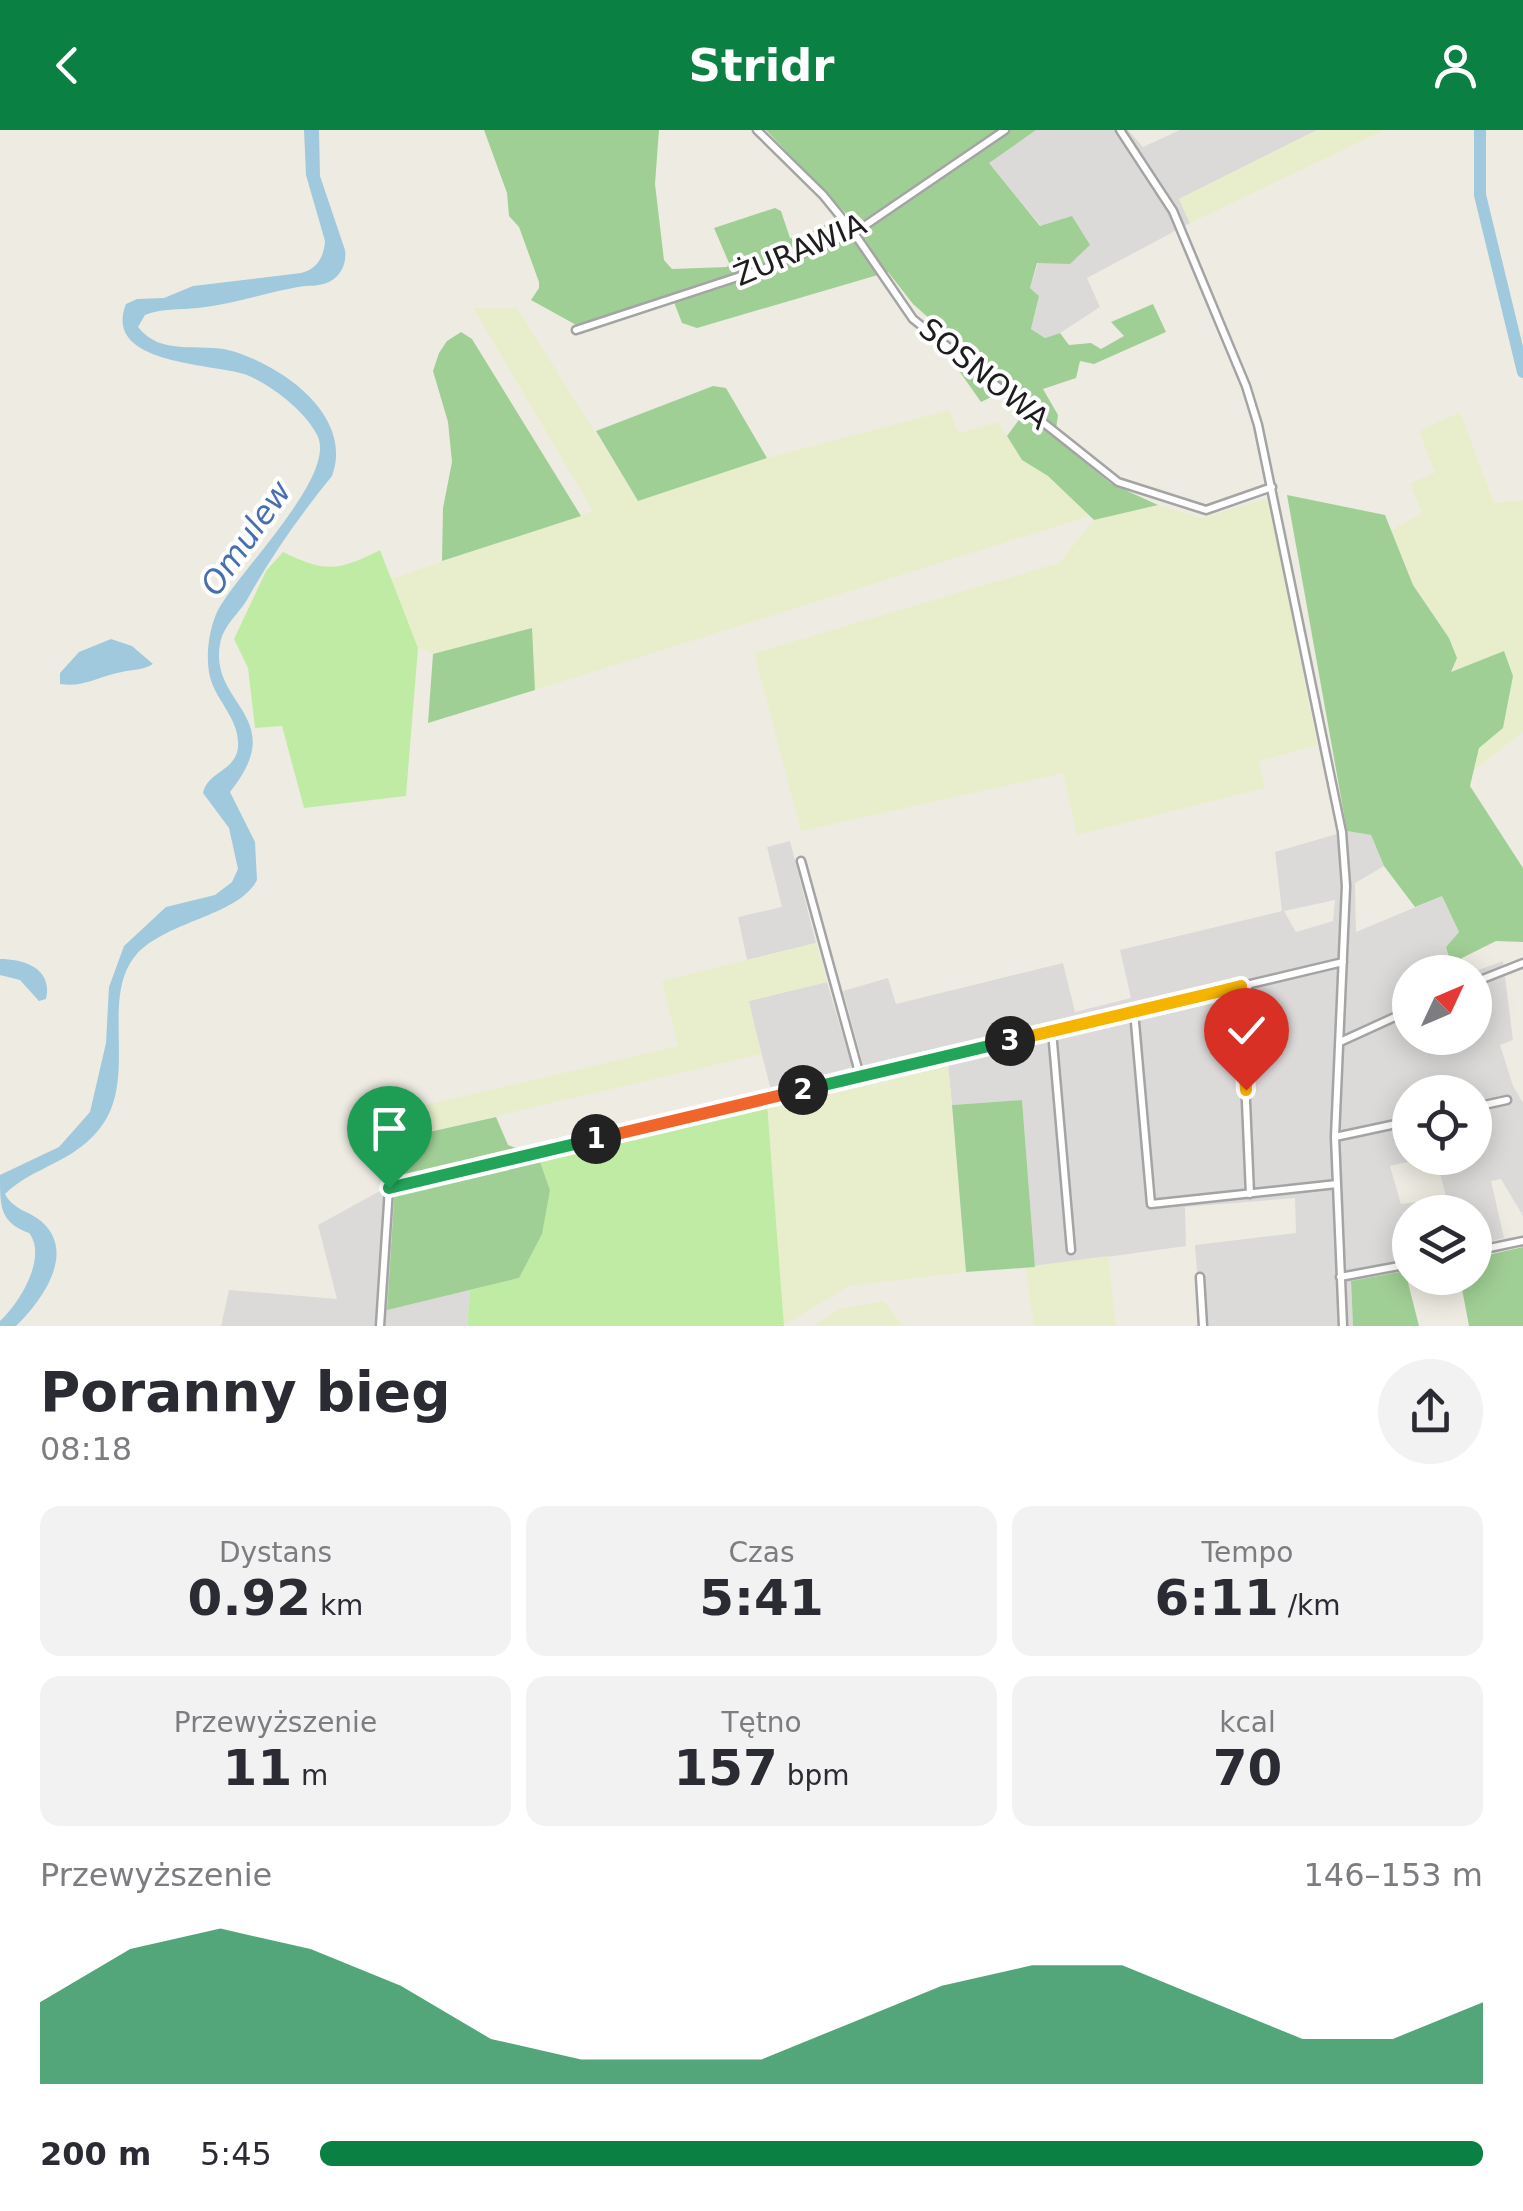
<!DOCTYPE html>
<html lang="pl">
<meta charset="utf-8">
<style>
:root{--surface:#fff;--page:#f2f2f3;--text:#2b2b33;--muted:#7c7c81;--accent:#0b8043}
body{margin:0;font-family:"DejaVu Sans",sans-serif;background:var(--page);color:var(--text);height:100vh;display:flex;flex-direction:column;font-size:38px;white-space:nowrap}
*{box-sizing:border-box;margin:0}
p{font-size:32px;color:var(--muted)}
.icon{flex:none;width:55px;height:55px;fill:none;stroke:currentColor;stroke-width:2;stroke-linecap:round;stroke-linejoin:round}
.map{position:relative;height:1196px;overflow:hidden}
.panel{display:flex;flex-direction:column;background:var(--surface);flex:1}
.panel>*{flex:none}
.needle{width:65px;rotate:46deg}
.buttons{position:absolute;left:1392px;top:825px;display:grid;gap:20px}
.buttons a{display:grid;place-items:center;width:100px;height:100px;border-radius:50%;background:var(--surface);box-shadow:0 5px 25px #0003;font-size:50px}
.pin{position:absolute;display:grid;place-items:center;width:85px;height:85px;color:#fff;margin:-102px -42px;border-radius:50% 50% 50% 0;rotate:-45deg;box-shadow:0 0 10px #0007}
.pin .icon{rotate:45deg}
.km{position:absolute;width:50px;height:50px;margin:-25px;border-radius:50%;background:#222;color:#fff;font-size:28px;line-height:50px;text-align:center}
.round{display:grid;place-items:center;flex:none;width:105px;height:105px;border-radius:52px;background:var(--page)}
.headline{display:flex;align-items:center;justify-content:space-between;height:170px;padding:0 40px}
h1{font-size:55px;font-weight:600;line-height:75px}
.stats{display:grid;grid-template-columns:repeat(3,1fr);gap:15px;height:170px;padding:10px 40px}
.stats div{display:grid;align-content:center;border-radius:20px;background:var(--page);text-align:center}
.stats b{font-size:50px;font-weight:600}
.stats small{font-size:28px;font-weight:400}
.stats p{font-size:28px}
.chart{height:280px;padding:20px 40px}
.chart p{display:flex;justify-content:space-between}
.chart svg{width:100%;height:180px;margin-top:10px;fill:var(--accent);opacity:.7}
ul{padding:0 40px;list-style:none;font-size:32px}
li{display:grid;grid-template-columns:160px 120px 1fr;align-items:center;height:75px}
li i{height:25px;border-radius:12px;background:var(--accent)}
header{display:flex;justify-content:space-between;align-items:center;height:130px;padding:0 40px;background:var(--accent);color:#fff;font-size:45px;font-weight:600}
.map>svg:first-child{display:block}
.residential{fill:#dbdad9;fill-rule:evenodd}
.farmland{fill:#e8eecc}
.grass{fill:#c0eba5}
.forest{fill:#a0cf95}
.water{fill:#a0c9de}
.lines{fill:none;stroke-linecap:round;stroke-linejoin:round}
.river{stroke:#a0c9de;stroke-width:12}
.street-casing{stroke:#a4a4a4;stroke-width:11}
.street{stroke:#fff;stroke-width:6}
.split-1-casing{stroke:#fff;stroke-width:20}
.split-2-casing{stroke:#fff;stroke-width:20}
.split-3-casing{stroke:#fff;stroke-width:20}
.split-4-casing{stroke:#fff;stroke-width:20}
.split-5-casing{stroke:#fff;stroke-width:20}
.split-1{stroke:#22a559;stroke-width:12}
.split-2{stroke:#f0652b;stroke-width:12}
.split-3{stroke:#22a559;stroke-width:12}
.split-4{stroke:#f5b400;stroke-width:12}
.split-5{stroke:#f5b400;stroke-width:12}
.labels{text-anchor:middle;stroke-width:8;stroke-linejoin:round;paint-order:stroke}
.street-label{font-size:30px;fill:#1d1d1d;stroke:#fff}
.water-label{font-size:32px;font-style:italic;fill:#476faf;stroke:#fff}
</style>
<header><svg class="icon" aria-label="back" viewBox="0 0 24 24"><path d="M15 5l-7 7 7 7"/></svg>Stridr<svg class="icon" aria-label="person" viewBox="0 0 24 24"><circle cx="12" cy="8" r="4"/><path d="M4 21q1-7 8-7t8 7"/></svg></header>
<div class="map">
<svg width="1523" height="1196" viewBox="0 0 1523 1196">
<rect width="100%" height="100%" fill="#eeece2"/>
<path class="residential" d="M1036 0H1128L1143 17 1180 0H1317L1179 69 1190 93 1087 148 1100 177 1060 203 1045 208 1031 199 1039 166 1030 158 1038 133 1041 96 988 32Z
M1347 701 1371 705 1384 736 1355 753 1356 802 1442 766 1459 802 1446 817 1453 842H1410V908H1475L1473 842 1503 831 1513 910 1500 915 1513 956 1523 973V1086L1501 1049 1491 1051 1504 1108 1475 1115V1082H1450L1436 1028H1475V962H1410V1028H1424L1390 1036 1401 1074 1417 1072 1420 1082H1410V1140L1351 1151 1353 1196H1201L1195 1115 1296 1103 1295 1068 1185 1077 1186 1116 1035 1137 1022 970 952 975 946 916 864 938 843 861 888 848 896 874 1063 833 1075 882 1131 868 1120 820 1282 781 1275 722ZM1335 770 1333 791 1296 802 1284 781Z
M790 711 816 813 747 830 738 787 782 777 767 717Z
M827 852 852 937 771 960 748 871Z
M395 1059 387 1179 470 1160 467 1196H221L229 1160 337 1169 318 1095 378 1062Z"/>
<path class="farmland" d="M1317 0H1385L1190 93 1179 69Z
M473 178H517L638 371 767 328 949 280 959 303 998 292 1022 330 1048 346 1089 386 535 560 531 498 433 524 418 518 391 449 593 381Z
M1460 282 1494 373 1523 370V602L1474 640 1479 618 1503 598 1513 546 1504 522 1450 542 1457 528 1449 508 1413 455 1391 400 1422 383 1410 353 1435 343 1419 301Z
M1268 368 1317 615 1259 631 1265 658 1077 705 1063 643 801 701 754 523 1059 433 1094 390 1158 375 1202 388Z
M816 813 827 852 749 871 761 924 398 1009 400 981 678 916 662 851Z
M948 931 966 1142 849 1156 784 1195 767 973Z
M1108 1126 1116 1196H1034L1025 1137Z
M884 1171 903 1196H813L838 1179Z"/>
<path class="grass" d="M380 420 418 518 406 666 304 678 282 596 255 598 248 538 234 509 266 441 283 422C326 443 338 441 380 420Z
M767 973 784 1196H467L470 1160 519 1148 550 1060 538 1026Z"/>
<path class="forest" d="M484 0H659L655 54 664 130 672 139 727 137 729 133 714 98 775 78 781 81 790 108 796 109 827 94 860 98 766 0H1036L989 33 1040 96 1072 86 1090 115 1070 134 1037 133 1030 158 1039 166 1031 199 1045 208 1060 203 1069 215 1091 213 1101 219 1124 206 1111 192 1153 174 1166 202 1094 234 1080 231 1076 248 1043 259 1058 285 1055 307 1110 353 1158 375 1094 390 1048 346 1022 330 1007 306 1031 273 1012 257 981 272 957 238 969 224 913 174 888 142 697 198 682 193 672 167 666 166 578 196 531 170 539 158V152L519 97 509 86 507 63Z
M461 202 472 209 581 386 442 431 443 378 452 332 448 292 433 241 439 223 447 211Z
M713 256 726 258 767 328 638 371 596 301Z
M1287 365 1385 385 1413 455 1449 508 1457 528 1451 542 1504 521 1513 546 1503 598 1479 618 1470 656 1523 738V812L1496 811 1462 828 1457 842H1453L1446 817 1459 802 1442 766 1415 777 1384 736 1371 705 1347 701Z
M532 498 535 560 428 593 433 524Z
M1022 970 1035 1137 966 1142 952 975Z
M496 987 508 1015 538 1026 550 1060 542 1104 519 1148 387 1180 398 1009Z
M1523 1117V1196H1469L1460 1148H1475V1128Z
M1405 1141 1419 1196H1353L1351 1151Z"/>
<path class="water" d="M304 0H319L320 46 345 120C347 133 341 146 329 152 319 157 308 155 298 157 265 163 232 174 198 178 180 180 162 178 145 185L138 197C161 227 200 212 232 221 283 236 354 286 332 346 301 384 272 425 248 468 240 483 223 495 220 514 209 576 291 586 230 662L255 712 257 750C239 786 166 791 136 825 100 867 137 946 103 994 76 1033 35 1035 5 1064 13 1080 30 1081 42 1092 77 1123 41 1172 16 1196H0V1191C19 1174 48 1127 29 1103 0 1092 0 1078 0 1045L59 1017 90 982 106 913 109 857 124 816 166 777 215 765 232 752 238 739 229 698 203 663C208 641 236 641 238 617 240 589 216 571 210 547 205 527 209 498 218 480 239 441 335 348 318 307 307 282 269 253 244 244 209 233 102 234 126 174L137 169 164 168 193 156 301 143C317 139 324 127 325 111L306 45Z
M111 509 132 516 153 534C141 541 134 539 122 542 99 546 83 558 60 554V543L79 522Z
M0 829C25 829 53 839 46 869L39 871 20 850 0 845Z"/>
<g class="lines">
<path class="river" d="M1480 0V65L1523 242"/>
<defs>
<path id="street" d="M757 0 823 65 854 103 913 189 1118 352 1206 380 1272 357
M1120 0 1173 81 1246 256 1258 295 1342 702 1346 756 1335 1007 1343 1196
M576 200 765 138 854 103 1005 0
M801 731 860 946
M1475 852 1523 833
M1241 856 1250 1064
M1134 881 1151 1074 1337 1054
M1052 901 1071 1120
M1340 912 1410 880
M1475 977 1507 970
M1335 1007 1410 991
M1475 1121 1523 1111
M1200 1147 1203 1196
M1340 1147 1410 1134
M380 1196 389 1058 1343 832"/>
</defs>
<use href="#street" class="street-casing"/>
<use href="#street" class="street"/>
</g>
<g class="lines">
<defs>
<path id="split-1" d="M389 1058 596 1009"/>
<path id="split-2" d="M596 1009 803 960"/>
<path id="split-3" d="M803 960 1010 911"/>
<path id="split-4" d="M1010 911 1217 862"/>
<path id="split-5" d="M1217 862 1241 856 1246 960"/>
</defs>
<use href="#split-1" class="split-1-casing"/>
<use href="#split-2" class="split-2-casing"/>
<use href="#split-3" class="split-3-casing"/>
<use href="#split-4" class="split-4-casing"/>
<use href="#split-5" class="split-5-casing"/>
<use href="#split-1" class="split-1"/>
<use href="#split-2" class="split-2"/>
<use href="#split-3" class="split-3"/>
<use href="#split-4" class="split-4"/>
<use href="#split-5" class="split-5"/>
</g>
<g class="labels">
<g class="street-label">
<text transform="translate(800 120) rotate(-23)" y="10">ŻURAWIA</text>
<text transform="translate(984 244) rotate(39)" y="10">SOSNOWA</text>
</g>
<g class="water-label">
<text transform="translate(246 408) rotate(-55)" y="11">Omulew</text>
</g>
</g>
</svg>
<div class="buttons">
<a><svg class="needle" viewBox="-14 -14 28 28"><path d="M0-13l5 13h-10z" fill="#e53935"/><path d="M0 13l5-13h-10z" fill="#7c7c81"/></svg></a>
<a><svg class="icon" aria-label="locate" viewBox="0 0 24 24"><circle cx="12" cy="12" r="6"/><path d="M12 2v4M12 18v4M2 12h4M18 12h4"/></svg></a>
<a><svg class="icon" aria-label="layers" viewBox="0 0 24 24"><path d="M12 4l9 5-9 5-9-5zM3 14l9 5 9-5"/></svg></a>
</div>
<div class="pin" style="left:389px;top:1058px;background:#1e9e55"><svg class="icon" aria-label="arrive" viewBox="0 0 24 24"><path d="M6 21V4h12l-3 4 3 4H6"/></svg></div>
<div class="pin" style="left:1246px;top:960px;background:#d93025"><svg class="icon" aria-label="check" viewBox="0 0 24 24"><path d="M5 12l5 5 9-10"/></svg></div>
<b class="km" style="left:596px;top:1009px">1</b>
<b class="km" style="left:803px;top:960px">2</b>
<b class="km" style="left:1010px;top:911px">3</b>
</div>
<section class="panel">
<div class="headline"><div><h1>Poranny bieg</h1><p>08:18</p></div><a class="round"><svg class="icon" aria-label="share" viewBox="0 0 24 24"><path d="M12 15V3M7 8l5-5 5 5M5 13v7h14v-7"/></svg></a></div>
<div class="stats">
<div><p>Dystans</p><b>0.92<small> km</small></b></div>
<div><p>Czas</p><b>5:41</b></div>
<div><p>Tempo</p><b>6:11<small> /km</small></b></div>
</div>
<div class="stats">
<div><p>Przewyższenie</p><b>11<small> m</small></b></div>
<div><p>Tętno</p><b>157<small> bpm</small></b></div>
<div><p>kcal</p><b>70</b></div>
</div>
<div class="chart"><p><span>Przewyższenie</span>146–153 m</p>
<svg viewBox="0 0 160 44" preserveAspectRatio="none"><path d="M0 44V24L10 11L20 6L30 11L40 20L50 33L60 38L70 38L80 38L90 29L100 20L110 15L120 15L130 24L140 33L150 33L160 24V44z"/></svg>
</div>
<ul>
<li><b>200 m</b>5:45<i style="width:100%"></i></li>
</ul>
</section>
